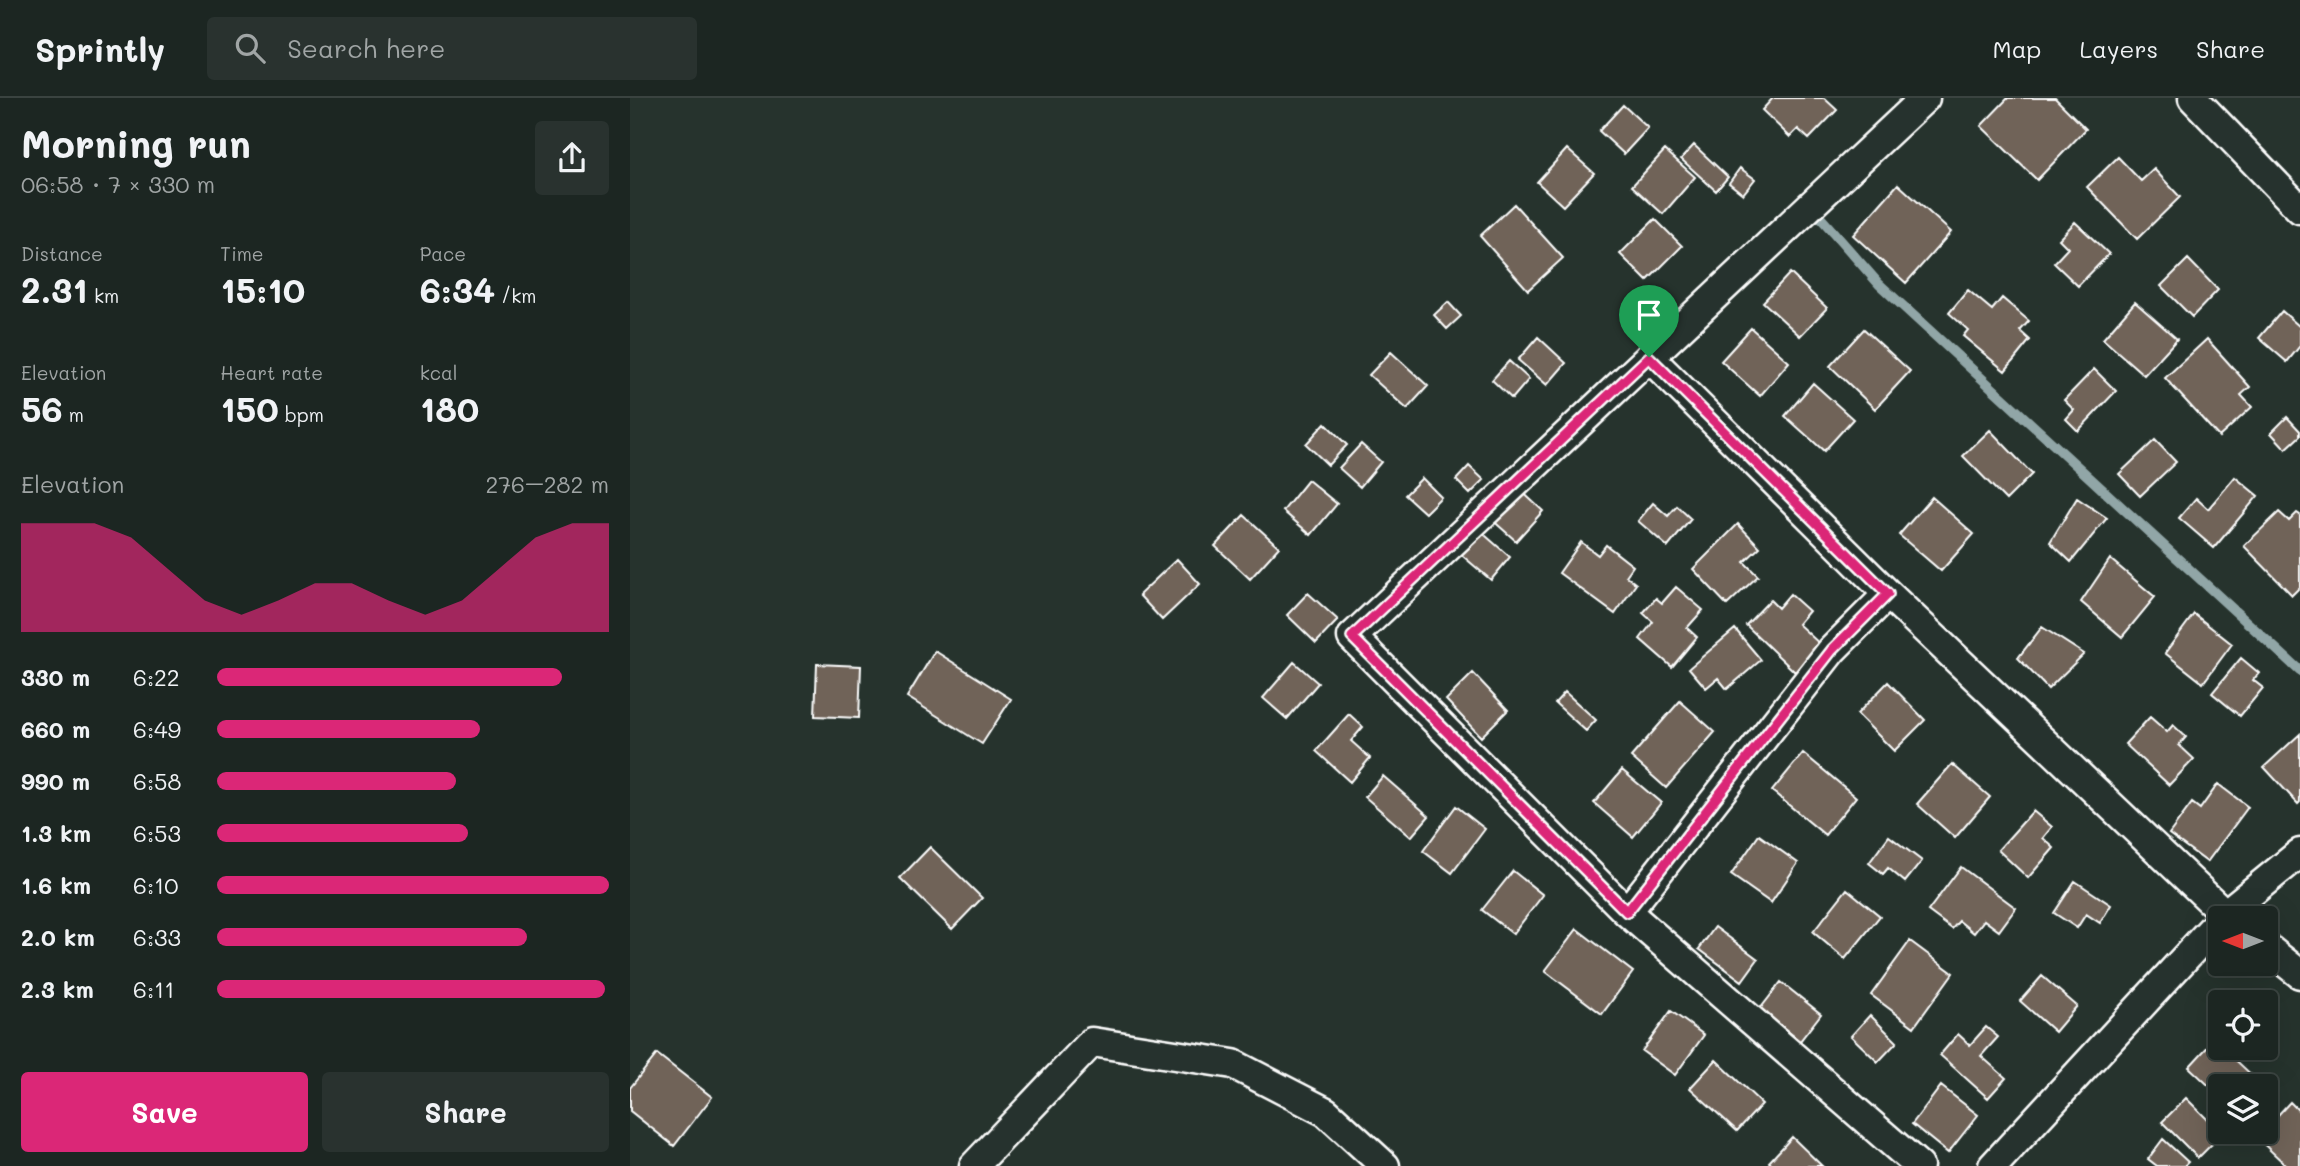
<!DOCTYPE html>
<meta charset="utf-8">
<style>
:root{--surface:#1c2622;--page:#29322f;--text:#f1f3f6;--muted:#a0a5a5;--line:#3a4340;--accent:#db2777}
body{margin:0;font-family:Mali,sans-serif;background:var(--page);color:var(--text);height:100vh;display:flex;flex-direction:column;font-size:26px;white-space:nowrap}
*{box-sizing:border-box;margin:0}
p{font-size:23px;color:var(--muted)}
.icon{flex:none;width:38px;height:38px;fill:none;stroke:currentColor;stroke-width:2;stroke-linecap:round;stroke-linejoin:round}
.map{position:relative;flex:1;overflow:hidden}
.drawer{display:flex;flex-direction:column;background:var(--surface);width:630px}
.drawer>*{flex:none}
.needle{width:46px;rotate:270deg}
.buttons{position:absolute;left:1578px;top:808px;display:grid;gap:14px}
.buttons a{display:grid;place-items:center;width:70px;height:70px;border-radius:7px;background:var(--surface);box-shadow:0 7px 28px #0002,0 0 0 2px var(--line);font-size:35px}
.pin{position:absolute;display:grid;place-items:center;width:60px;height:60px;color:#fff;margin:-72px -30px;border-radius:50% 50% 50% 0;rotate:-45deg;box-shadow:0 0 7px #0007}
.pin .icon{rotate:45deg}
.round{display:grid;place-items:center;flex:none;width:74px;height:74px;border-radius:7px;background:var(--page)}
.head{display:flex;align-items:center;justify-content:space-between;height:119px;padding:0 21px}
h1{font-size:38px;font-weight:700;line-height:52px}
.figures{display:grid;grid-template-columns:repeat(3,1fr);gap:10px;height:119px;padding:7px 21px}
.figures div{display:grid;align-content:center}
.figures b{font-size:35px;font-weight:700}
.figures small{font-size:19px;font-weight:400}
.figures p{font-size:19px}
.chart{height:196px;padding:14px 21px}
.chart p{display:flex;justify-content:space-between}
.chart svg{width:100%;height:126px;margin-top:7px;fill:var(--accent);opacity:.7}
.cta{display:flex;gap:14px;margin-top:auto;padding:14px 21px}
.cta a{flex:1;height:80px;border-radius:7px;background:var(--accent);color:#fff;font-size:28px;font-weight:700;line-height:80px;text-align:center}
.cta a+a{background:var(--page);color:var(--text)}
ul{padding:0 21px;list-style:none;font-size:23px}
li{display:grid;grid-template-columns:112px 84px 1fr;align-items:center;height:52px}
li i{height:18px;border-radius:9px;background:var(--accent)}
header{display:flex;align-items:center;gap:42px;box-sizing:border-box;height:98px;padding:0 35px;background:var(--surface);border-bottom:2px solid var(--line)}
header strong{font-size:33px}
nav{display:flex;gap:38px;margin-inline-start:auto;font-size:24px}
.search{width:490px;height:63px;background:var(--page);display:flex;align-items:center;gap:18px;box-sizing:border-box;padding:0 24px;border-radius:7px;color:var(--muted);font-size:26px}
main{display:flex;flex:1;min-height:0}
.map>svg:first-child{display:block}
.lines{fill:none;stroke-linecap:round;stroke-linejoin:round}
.stream{stroke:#91a6a7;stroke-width:10}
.building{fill:#6f6459;stroke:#fff;stroke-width:2}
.street-casing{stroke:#fff;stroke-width:33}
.street{stroke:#26332d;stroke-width:28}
.route-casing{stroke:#fff;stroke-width:14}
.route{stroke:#db2777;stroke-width:9}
</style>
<header>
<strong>Sprintly</strong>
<div class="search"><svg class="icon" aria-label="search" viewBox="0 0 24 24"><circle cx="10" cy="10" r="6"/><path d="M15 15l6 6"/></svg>Search here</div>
<nav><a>Map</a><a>Layers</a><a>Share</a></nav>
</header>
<main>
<section class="drawer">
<div class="head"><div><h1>Morning run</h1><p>06:58 · 7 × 330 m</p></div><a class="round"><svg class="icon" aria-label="share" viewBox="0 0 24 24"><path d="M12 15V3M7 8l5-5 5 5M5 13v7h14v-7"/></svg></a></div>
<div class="figures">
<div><p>Distance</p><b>2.31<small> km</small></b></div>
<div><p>Time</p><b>15:10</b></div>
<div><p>Pace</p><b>6:34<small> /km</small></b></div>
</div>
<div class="figures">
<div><p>Elevation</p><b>56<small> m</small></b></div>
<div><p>Heart rate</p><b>150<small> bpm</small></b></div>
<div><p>kcal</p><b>180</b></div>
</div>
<div class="chart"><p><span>Elevation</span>276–282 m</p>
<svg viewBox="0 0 160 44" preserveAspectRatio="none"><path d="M0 44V6L10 6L20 6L30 11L40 22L50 33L60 38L70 33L80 27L90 27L100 33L110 38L120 33L130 22L140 11L150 6L160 6V44z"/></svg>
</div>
<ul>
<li><b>330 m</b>6:22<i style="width:88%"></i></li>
<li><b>660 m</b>6:49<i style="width:67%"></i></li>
<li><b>990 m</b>6:58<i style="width:61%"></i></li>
<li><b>1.3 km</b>6:53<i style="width:64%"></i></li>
<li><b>1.6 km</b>6:10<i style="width:100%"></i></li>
<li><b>2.0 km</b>6:33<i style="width:79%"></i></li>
<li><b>2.3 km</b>6:11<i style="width:99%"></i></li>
</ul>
<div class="cta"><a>Save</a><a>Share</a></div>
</section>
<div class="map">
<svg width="1670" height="1068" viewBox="0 0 1670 1068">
<rect width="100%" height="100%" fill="#26332d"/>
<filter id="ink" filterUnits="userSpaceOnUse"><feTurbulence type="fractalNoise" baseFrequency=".0143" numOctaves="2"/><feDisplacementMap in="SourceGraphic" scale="14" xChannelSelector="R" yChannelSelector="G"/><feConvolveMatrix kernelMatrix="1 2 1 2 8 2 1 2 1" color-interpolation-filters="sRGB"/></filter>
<g filter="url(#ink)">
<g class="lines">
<path class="stream" d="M1190 119 1249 186 1670 573"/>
</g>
<path class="building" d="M1143 0H1194L1207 12 1179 41 1168 31 1160 39 1132 12Z
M1378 0H1425L1456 31 1407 82 1351 28Z
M993 7 1018 30 994 56 969 33Z
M1064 47 1098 79 1086 93 1051 61Z
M937 51 964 75 933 108 907 84Z
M1035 52 1065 79 1033 116 1002 88Z
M1488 59 1511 83 1524 71 1550 99 1507 141 1457 89Z
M1110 70 1125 81 1113 96 1099 85Z
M1268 86 1321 134 1276 185 1223 137Z
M884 106 933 160 898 192 850 138Z
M1025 121 1052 148 1017 183 990 156Z
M1445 124 1479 156 1448 188 1424 165 1438 150 1429 141Z
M1558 161 1588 192 1562 219 1531 188Z
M1160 175 1197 210 1170 238 1133 204Z
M1338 192 1362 212 1372 200 1399 223 1390 233 1400 242 1375 273 1333 238 1338 232 1319 215Z
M818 204 831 218 817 231 804 217Z
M1505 204 1547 241 1514 277 1473 241Z
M1652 213 1670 229V248L1657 264 1629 240Z
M1121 230 1159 264 1130 298 1091 263Z
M1234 231 1280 273 1245 311 1200 268Z
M908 239 936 265 917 287 888 262Z
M1577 241 1620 289 1611 297 1622 309 1589 339 1535 280Z
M761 254 798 288 777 311 739 277Z
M879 263 899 281 882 301 862 282Z
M1464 271 1486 293 1448 333 1436 321 1444 312 1434 302Z
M1183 285 1223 321 1194 353 1155 318Z
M1657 319 1670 333V338L1656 351 1641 335Z
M695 325 717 347 698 367 676 346Z
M1360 332 1402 376 1376 402 1333 358Z
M1525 342 1546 364 1510 398 1489 376Z
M731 346 751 364 730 389 709 370Z
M839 368 854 382 840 396 826 382Z
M1605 379 1628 398 1584 450 1549 420 1566 400 1578 411Z
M792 380 811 399 795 415 775 397Z
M678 382 707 406 681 437 653 413Z
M887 389 913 413 886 443 860 420Z
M1302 399 1344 436 1311 473 1269 437Z
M1447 400 1477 420 1441 464 1420 444Z
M1023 405 1038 418 1047 408 1061 421 1038 449 1008 423Z
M1649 414 1659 423 1667 415 1670 417V489L1662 497 1614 448Z
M614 417 649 449 620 481 585 448Z
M1108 426 1130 449 1114 464 1128 478 1097 507 1063 471Z
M848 431 880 459 861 482 828 454Z
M951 444 968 457 976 447 1003 468 996 478 1006 486 985 516 929 475Z
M547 461 570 486 532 522 509 497Z
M1480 461 1525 499 1492 539 1451 504Z
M1046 489 1073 512 1057 530 1067 539 1042 569 1010 541 1023 524 1013 515 1026 500 1032 505Z
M678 495 708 522 686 545 657 517Z
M1160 496 1179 513 1168 526 1191 547 1165 574 1116 527 1140 502 1148 510Z
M1564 516 1602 546 1573 585 1535 555Z
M1412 529 1454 556 1418 591 1388 560Z
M1105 531 1131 562 1097 591 1088 580 1076 590 1059 570Z
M305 553 381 601 352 646 277 599Z
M1611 560 1629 575 1623 582 1633 590 1610 618 1582 595Z
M664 564 688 585 657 621 633 600Z
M187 566 231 568 229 620 185 618Z
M843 575 878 612 851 639 816 602Z
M1258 584 1295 622 1264 653 1227 616Z
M935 594 966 622 956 633 925 605Z
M1050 603 1085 634 1036 690 1001 659Z
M719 616 733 629 721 643 740 660 720 684 686 653Z
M1520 619 1537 634 1543 627 1556 639 1549 647 1564 661 1539 687 1495 646Z
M1670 636V704L1668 706 1634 669Z
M1173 655 1226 699 1195 737 1142 693Z
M1322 666 1360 699 1325 740 1287 706Z
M992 672 1031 705 1003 739 964 705Z
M753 678 799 718 781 739 735 699Z
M1588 686 1618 709 1577 764 1539 736 1562 705 1570 711Z
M826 708 855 731 822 775 793 753Z
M1403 713 1422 729 1413 740 1424 750 1398 780 1368 752Z
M1129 737 1168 765 1141 805 1101 777Z
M1259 738 1292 763 1275 784 1258 770 1253 776 1239 765Z
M300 749 352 800 322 831 270 780Z
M1331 769 1386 810 1369 833 1354 822 1344 835 1329 823 1322 831 1298 813Z
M883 773 913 797 883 836 852 812Z
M1445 783 1481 807 1470 825 1456 816 1447 830 1424 815Z
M1217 791 1250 818 1215 861 1183 834Z
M1085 829 1128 861 1112 883 1069 851Z
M947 831 1003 874 972 916 915 873Z
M1280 843 1323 875 1284 929 1241 897Z
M1412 878 1447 908 1425 934 1390 903Z
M1151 884 1191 916 1170 943 1130 911Z
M1041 913 1074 937 1045 977 1012 953Z
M1240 917 1267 944 1248 964 1221 938Z
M1356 929 1368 939 1351 958 1376 980 1358 1000 1310 957 1328 936 1340 947Z
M1584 942 1626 981 1619 989H1591V999L1559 969Z
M27 956 82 999 44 1048 0 1013V990Z
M1086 962 1132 1006 1107 1033 1060 990Z
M1311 988 1348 1017 1318 1055 1282 1026Z
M1556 1000 1592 1036 1568 1060 1532 1024Z
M1660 1004 1670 1014V1068H1657L1627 1040 1632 1034H1636V1030Z
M1162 1039 1192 1068H1143L1139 1064Z
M1533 1041 1558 1064 1554 1068H1527L1518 1061Z"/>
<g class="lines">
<defs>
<path id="street" d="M1563 0 1670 111
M1019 259 1258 496 1595 816 1670 755
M997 814 1202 552 1258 496
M1636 849 1670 876
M344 1068 462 944 603 966 696 1014 755 1068
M1289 1068 997 814 722 539 1295 0
M1363 1068 1591 821"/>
</defs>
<use href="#street" class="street-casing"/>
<use href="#street" class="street"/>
</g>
</g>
<g class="lines" filter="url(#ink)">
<defs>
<path id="route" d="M1019 259 1258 496 1202 552 997 814 722 539Z"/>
</defs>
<use href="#route" class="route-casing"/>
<use href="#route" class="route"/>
</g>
</svg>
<div class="buttons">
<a><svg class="needle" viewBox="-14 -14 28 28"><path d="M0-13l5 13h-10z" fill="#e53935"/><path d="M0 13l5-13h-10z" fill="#a0a5a5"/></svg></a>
<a><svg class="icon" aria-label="locate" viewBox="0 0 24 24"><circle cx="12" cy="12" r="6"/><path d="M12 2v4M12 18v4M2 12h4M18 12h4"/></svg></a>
<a><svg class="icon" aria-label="layers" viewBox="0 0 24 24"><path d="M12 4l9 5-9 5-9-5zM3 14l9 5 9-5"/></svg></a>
</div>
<div class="pin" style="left:1019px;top:259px;background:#1e9e55"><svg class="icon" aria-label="arrive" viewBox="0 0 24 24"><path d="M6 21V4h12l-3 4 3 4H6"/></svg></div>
</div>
</main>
